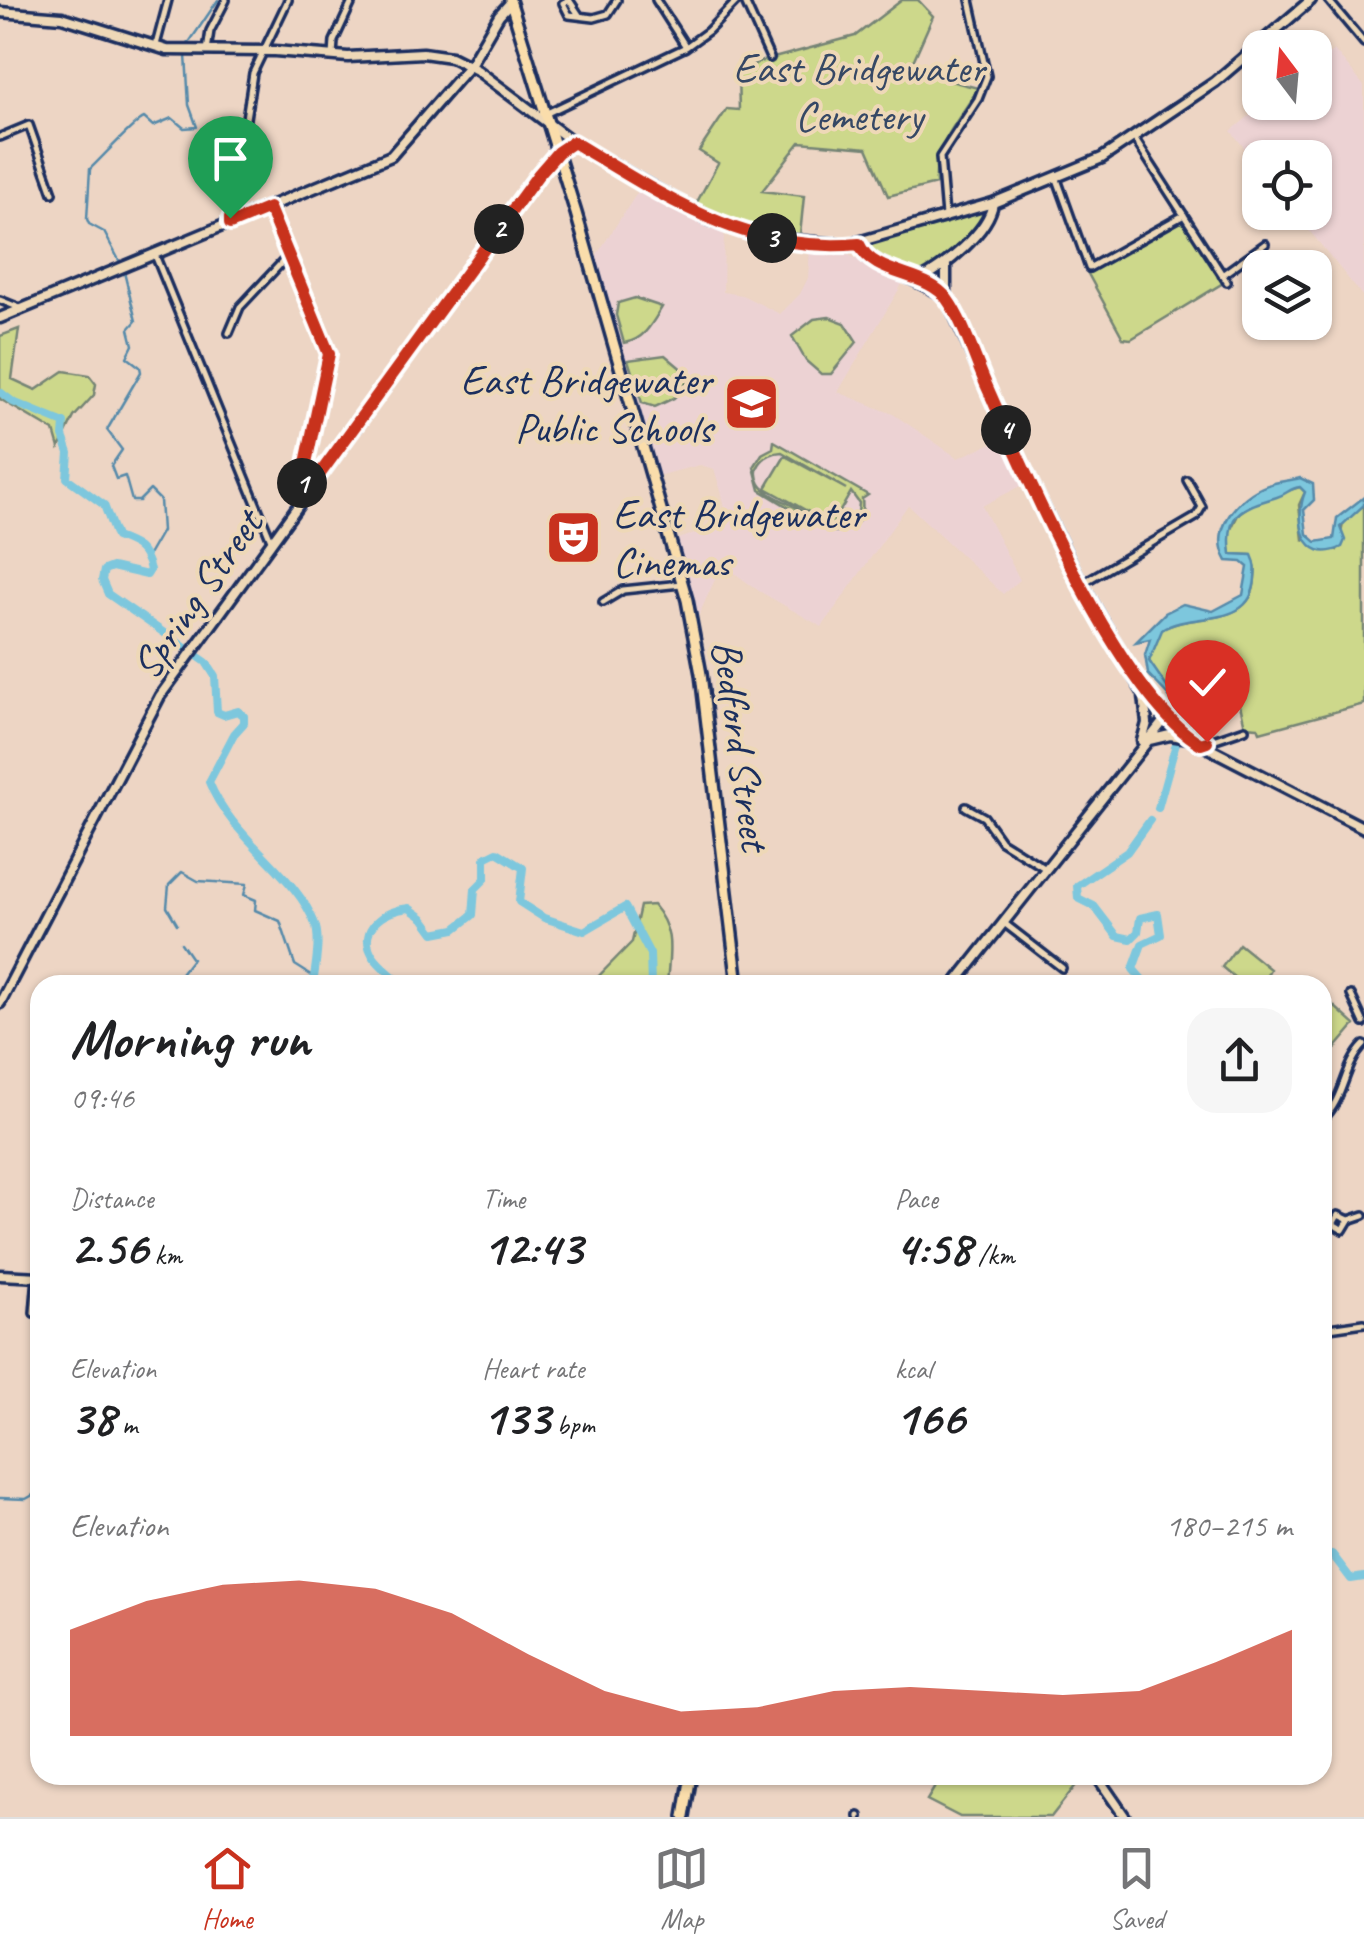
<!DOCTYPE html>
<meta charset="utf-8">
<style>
:root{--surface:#fff;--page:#f6f6f6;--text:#202124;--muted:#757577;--line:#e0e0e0;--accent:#c8321e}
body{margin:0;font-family:Caveat,sans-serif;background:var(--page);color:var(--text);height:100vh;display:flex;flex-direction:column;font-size:38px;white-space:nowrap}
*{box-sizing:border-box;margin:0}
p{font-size:32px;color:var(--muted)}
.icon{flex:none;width:55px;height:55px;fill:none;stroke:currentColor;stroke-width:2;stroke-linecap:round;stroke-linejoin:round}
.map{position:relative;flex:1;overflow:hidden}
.panel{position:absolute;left:30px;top:975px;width:1302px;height:810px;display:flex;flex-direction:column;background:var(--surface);border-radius:30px;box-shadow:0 2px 8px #0004}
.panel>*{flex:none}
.needle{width:65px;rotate:344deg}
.controls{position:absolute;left:1242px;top:30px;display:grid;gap:20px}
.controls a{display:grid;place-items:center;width:90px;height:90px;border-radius:20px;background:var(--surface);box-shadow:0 2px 8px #0004;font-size:50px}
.pin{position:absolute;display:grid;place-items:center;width:85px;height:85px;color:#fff;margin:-102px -42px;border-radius:50% 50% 50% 0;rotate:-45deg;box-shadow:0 0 10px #0007}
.pin .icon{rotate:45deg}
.km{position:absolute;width:50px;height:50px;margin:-25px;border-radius:50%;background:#222;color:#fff;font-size:28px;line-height:50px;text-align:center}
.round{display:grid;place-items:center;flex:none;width:105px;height:105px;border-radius:30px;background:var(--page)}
.summary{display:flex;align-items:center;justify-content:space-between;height:170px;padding:0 40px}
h1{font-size:55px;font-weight:700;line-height:75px}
.figures{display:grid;grid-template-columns:repeat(3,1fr);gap:15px;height:170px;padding:10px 40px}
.figures div{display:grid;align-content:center}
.figures b{font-size:50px;font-weight:700}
.figures small{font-size:28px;font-weight:400}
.figures p{font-size:28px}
.chart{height:280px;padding:20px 40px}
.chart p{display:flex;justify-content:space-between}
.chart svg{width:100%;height:180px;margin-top:10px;fill:var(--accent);opacity:.7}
.menu{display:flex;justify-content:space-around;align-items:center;height:140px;border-top:2px solid var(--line);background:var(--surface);font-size:28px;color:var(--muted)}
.menu a{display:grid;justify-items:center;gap:5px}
.menu .active{color:var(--accent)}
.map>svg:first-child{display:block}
.built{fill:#ecd2d3}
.green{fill:#cdd88b;stroke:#748474;stroke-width:2.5;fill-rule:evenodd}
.water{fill:#7dc7dd;stroke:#568aaa;stroke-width:2.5}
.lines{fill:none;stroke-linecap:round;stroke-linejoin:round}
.stream{stroke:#568aaa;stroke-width:2.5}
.river{stroke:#7dc7dd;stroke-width:8}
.street-casing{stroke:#1b2f5e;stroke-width:12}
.secondary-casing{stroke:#1b2f5e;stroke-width:15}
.primary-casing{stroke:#1b2f5e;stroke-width:16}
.street{stroke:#eed8b7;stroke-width:5}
.secondary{stroke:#eed8b7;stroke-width:8}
.primary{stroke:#faddab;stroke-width:9}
.route-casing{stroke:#fff;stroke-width:20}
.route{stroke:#c8321e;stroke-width:12}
.labels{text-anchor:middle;stroke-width:8;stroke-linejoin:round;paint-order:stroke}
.park-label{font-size:42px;fill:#364865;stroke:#eed8b7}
.poi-label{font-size:42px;fill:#1b2f5e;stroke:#eed8b7;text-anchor:end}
.street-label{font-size:42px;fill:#1b2f5e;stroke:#eed8b7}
</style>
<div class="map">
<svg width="1364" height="1817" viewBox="0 0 1364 1817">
<rect width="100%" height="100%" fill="#edd5c4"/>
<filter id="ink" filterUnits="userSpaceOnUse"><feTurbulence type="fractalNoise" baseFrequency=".01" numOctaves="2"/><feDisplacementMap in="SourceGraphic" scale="20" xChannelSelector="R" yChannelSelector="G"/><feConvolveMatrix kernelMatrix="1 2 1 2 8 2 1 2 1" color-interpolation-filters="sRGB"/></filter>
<g filter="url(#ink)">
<path class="built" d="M1315 48 1323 58 1334 50 1364 86V298L1295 213 1315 212V158H1260V168L1231 131 1265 103 1315 102Z
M641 187 724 234 723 292 742 295 780 314 800 294 808 278 810 247 836 249 904 281 838 392 893 414 958 458 1004 438 1025 484 982 506 1020 580 1003 594 908 505 822 627 759 591 722 564 697 619 675 540 729 523 721 491 714 469 700 465 657 476 596 256Z"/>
<path class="green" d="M902 0H918L933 16 911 66 931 76 978 88C959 121 933 145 936 184L888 196 867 148 800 142 762 191 804 196 800 235 748 228 696 204 718 163 699 151 727 109 739 110 738 73 759 62 855 36Z
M982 209 988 216 942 265 922 275 867 253 868 244Z
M1182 217 1223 283 1131 339 1123 338 1087 272Z
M635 298 662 307C652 324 644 340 624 343L616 315 618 303Z
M829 317 845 323 857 342 831 374H821L806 361 792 336 814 319Z
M19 329 12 379 36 390 64 371 89 375 96 384 94 395 74 417 59 448 54 431 0 399V336Z
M665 355 691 377 674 398 655 407 642 403 628 360Z
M774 441 868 495 862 499C865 521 851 535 828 531L760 490 754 467 762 454 773 448ZM782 452 846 489 785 456 766 488 832 525 851 492 859 503C857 548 813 517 793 506 783 500 766 494 760 484 750 466 766 453 782 452Z
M1300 487 1305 492 1299 505 1303 539 1337 550 1344 520 1364 505V704L1260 732 1258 727 1245 726 1237 692 1179 708 1149 661 1161 630C1190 611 1253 630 1255 578 1256 568 1256 564 1251 555L1231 554 1228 535 1239 513 1260 499Z
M653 905C676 932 669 952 667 985H590L632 942 640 906Z
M1239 944 1270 969 1262 985H1243L1222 967Z
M1324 997 1355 1025 1333 1051 1323 1045Z
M942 1775H1084L1051 1817H960L927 1800Z"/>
<path class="water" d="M1300 478 1313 484 1314 500 1304 510 1307 534 1316 542 1334 539 1337 518 1364 497V505L1340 527 1345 540 1342 547C1303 566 1294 519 1305 492L1300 487C1290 488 1287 494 1277 497 1243 508 1225 510 1231 554L1252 555C1256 564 1256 568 1255 578 1252 631 1191 610 1162 630L1149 661 1174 697 1182 723 1168 695 1148 674 1145 655 1150 639 1136 642 1165 613 1183 604 1213 611 1243 595 1248 567 1242 562 1227 561C1209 530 1237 496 1268 485 1278 481 1290 481 1300 478Z"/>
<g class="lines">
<path class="stream" d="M186 47 218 0
M121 264 104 232 89 224 87 219 90 169C102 158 135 121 144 118L153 126 172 118 184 128 197 127 189 105 186 55
M124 272 136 321 129 329 133 345 127 357 140 367 141 372 107 430 122 450 111 466 116 479 125 476 132 501H139L150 490 160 500 162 531 147 557
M177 924 167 907 169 885 182 872 198 881 247 884 244 895 256 900 255 910 280 921 295 965 314 977
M172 985 192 959 181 943
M0 1498 26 1499 40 1491"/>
<path class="river" d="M0 392 13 402 64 423 63 436 69 453 67 478 104 505 116 537C135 544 145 548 150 570L147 575 112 567 104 570 102 580 108 594 206 662 215 676 217 712 224 715 238 711 244 716V723L234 734 209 782C231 838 296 873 315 924 321 939 315 968 313 985
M1158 808 1177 740 1179 720
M402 985C393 975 380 967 373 956 356 928 385 910 409 908L423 918 434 933 455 929 473 915 475 889 485 879V858L497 852 523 868 519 902 544 918 584 931 625 907 650 954 651 985
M1147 985 1133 969 1142 944 1161 935 1158 914 1140 918 1138 932 1131 939 1117 936 1094 906 1078 898 1077 886 1127 852 1150 820
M1322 1555 1332 1554 1351 1579 1364 1577"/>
<defs>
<path id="street" d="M656 0 686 47
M744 0 770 58
M1328 0 1364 43
M579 15 569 0 563 3 569 15 594 18 608 14 617 0
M156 45 168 0
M207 51 210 31 226 0
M333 56 334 41 353 0
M545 114 686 47 708 31 738 0
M0 137 29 125 53 193
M1134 138 1227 282
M1057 179 1089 268 1184 215
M269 207 329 353 302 483 306 493
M945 216 940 157 978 99 987 76 970 0
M230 222 253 73 288 0
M155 255 271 540
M1222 275 1265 244
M0 300 20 308
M229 333 240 307 287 257
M1081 584 1196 517 1202 507 1187 480
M603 602 623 590 681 584
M1204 743 1245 729
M966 807 984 817 1001 841 1046 869
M1004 923 1062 968
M1351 995 1364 1023
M1322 1120C1345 1099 1343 1066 1364 1045
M1349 1220 1338 1215 1333 1224 1343 1230 1349 1220 1364 1215
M34 1313 37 1277
M1322 1329 1364 1323
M859 1817V1816"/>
<path id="secondary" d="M0 12 62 17 167 50 275 51 348 57 423 53 451 57 477 70 573 142 710 220 760 237 848 245 993 203 1102 158 1215 82 1311 0
M859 244 867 257 946 296 1012 444 1080 581 1142 691 1195 741 1364 828
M946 266V296
M918 281C943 268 989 232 993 203
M0 318 391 156 470 65 499 15 510 3
M1149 740 1170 735 1189 738
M1142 741 1147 723 1144 696
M954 985 1166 718
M0 1003 160 696 538 175 559 151 573 142
M0 1275 40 1277
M1096 1775 1125 1817"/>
<path id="primary" d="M510 0 576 213 687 600 701 674 738 985
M684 1817 691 1775"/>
</defs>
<use href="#street" class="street-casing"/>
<use href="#secondary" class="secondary-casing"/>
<use href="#primary" class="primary-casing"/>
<use href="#street" class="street"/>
<use href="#secondary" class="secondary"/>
<use href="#primary" class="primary"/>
</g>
</g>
<g class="lines" filter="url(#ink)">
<defs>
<path id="route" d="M230 218V224L269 208 329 354 302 482 306 493 538 175 558 152 573 142C663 196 748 255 859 244 873 277 928 271 947 299 965 324 975 361 988 389 1027 477 1121 699 1201 744L1207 742"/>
</defs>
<use href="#route" class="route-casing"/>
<use href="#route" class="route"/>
</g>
<defs>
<symbol id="school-square" viewBox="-11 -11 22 22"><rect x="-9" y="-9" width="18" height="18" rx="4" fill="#c8321e" stroke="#eed8b7"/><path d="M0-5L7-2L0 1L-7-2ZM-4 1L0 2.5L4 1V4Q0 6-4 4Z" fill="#fff"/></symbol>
<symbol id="theatre-square" viewBox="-11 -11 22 22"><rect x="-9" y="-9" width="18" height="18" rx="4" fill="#c8321e" stroke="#eed8b7"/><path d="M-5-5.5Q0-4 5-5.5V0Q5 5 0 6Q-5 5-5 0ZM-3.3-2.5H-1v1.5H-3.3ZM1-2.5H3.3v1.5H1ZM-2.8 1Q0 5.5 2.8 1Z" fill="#fff"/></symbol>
</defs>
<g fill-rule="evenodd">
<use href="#school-square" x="720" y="372" width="63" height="63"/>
<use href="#theatre-square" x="542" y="506" width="63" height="63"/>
</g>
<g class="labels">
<g class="park-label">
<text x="859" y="82">East Bridgewater<tspan x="859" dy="48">Cemetery</tspan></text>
</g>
<g class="poi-label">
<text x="712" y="394">East Bridgewater<tspan x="712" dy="48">Public Schools</tspan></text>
<text x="613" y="528" text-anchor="start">East Bridgewater<tspan x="613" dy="48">Cinemas</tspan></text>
</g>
<g class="street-label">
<text transform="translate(196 594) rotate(-55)" y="15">Spring Street</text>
<text transform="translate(742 745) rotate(82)" y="15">Bedford Street</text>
</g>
</g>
</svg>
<div class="controls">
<a><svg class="needle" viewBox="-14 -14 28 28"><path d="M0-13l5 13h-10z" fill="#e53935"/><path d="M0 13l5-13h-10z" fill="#757577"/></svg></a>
<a><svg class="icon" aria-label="locate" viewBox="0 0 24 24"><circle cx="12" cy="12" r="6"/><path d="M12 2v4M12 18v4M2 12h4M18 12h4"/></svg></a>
<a><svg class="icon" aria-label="layers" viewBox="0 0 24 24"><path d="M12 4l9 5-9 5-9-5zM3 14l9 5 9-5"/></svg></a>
</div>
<div class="pin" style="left:230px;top:218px;background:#1e9e55"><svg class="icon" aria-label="arrive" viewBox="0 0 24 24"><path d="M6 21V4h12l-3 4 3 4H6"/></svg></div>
<div class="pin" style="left:1207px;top:742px;background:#d93025"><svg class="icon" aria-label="check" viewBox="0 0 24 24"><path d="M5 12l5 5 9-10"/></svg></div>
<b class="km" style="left:302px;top:483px">1</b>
<b class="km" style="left:499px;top:229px">2</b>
<b class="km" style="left:772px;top:238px">3</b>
<b class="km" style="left:1006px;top:430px">4</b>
<section class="panel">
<div class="summary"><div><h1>Morning run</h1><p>09:46</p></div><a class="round"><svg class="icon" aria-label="share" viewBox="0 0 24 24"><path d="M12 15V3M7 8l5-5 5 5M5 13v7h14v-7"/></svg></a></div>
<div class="figures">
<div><p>Distance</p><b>2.56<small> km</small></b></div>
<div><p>Time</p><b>12:43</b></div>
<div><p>Pace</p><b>4:58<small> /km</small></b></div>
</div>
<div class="figures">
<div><p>Elevation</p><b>38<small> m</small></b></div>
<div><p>Heart rate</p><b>133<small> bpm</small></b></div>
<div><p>kcal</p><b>166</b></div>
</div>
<div class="chart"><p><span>Elevation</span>180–215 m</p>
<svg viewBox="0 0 160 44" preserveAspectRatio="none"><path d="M0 44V18L10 11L20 7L30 6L40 8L50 14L60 24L70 33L80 38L90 37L100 33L110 32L120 33L130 34L140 33L150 26L160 18V44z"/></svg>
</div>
</section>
</div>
<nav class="menu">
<a class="active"><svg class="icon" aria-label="home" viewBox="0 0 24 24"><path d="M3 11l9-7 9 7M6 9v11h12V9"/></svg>Home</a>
<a><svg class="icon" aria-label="map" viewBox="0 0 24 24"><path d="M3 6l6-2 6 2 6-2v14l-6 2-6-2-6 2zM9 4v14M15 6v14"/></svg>Map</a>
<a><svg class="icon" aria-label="saved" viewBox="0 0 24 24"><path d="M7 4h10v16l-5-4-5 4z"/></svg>Saved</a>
</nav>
